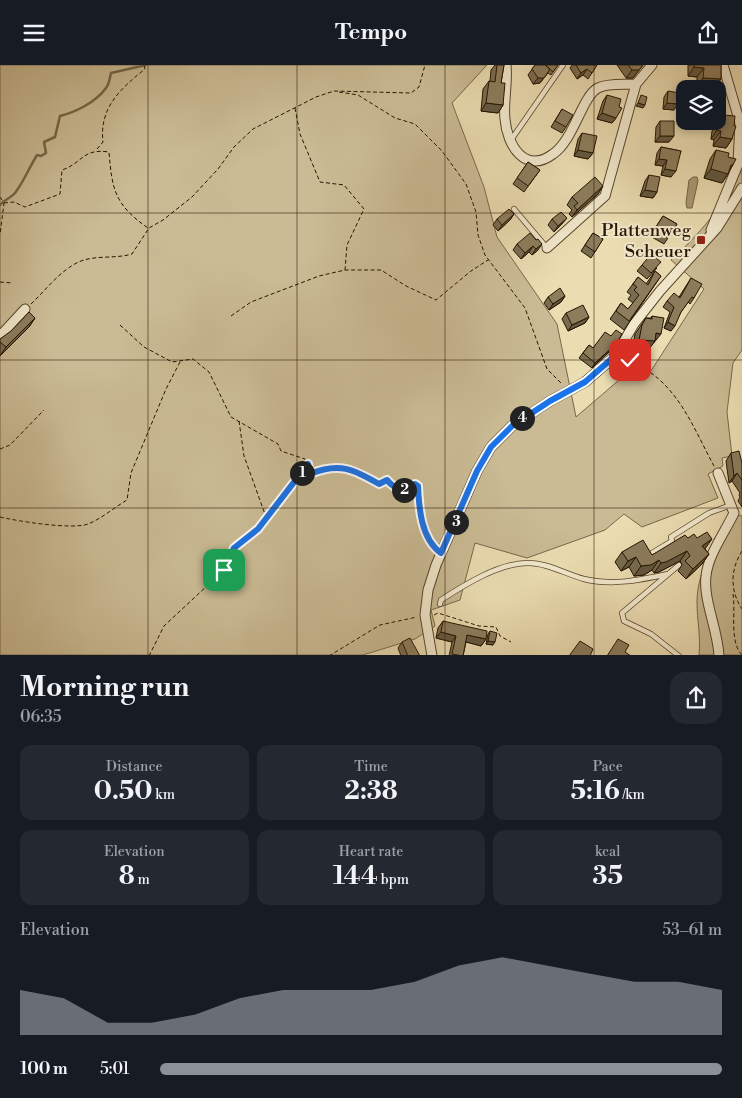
<!DOCTYPE html>
<meta charset="utf-8">
<style>
:root{--surface:#171b24;--page:#242831;--text:#f1f3f6;--muted:#9ea1a6;--accent:#8c9099}
body{margin:0;font-family:"Libre Bodoni",serif;background:var(--page);color:var(--text);height:100vh;display:flex;flex-direction:column;font-size:19px;white-space:nowrap}
*{box-sizing:border-box;margin:0}
p{font-size:16px;color:var(--muted)}
.icon{flex:none;width:28px;height:28px;fill:none;stroke:currentColor;stroke-width:2;stroke-linecap:round;stroke-linejoin:round}
.map{position:relative;height:590px;overflow:hidden}
.drawer{display:flex;flex-direction:column;background:var(--surface);flex:1}
.drawer>*{flex:none}
.controls{position:absolute;left:676px;top:15px;display:grid;gap:10px}
.controls a{display:grid;place-items:center;width:50px;height:50px;border-radius:10px;background:var(--surface);box-shadow:0 2px 8px #0003;font-size:25px}
.pin{position:absolute;display:grid;place-items:center;width:42px;height:42px;color:#fff;margin:-21px;border-radius:10px;box-shadow:0 2px 8px #0006}
.km{position:absolute;width:25px;height:25px;margin:-12px;border-radius:50%;background:#222;color:#fff;font-size:14px;line-height:25px;text-align:center}
.round{display:grid;place-items:center;flex:none;width:52px;height:52px;border-radius:15px;background:var(--page)}
.overview{display:flex;align-items:center;justify-content:space-between;height:85px;padding:0 20px}
h1{font-size:28px;font-weight:700;line-height:38px}
.metrics{display:grid;grid-template-columns:repeat(3,1fr);gap:8px;height:85px;padding:5px 20px}
.metrics div{display:grid;align-content:center;border-radius:12px;background:var(--page);text-align:center}
.metrics b{font-size:25px;font-weight:700}
.metrics small{font-size:14px;font-weight:400}
.metrics p{font-size:14px}
.chart{height:140px;padding:10px 20px}
.chart p{display:flex;justify-content:space-between}
.chart svg{width:100%;height:90px;margin-top:5px;fill:var(--accent);opacity:.7}
ul{padding:0 20px;list-style:none;font-size:16px}
li{display:grid;grid-template-columns:80px 60px 1fr;align-items:center;height:38px}
li i{height:12px;border-radius:6px;background:var(--accent)}
header{display:flex;justify-content:space-between;align-items:center;height:65px;padding:0 20px;background:var(--surface);font-size:22px;font-weight:700}
.map>svg:first-child{display:block}
.green{fill:#cabb94;stroke:#78684a}
.water{fill:#a89975;stroke:#746446}
.lines{fill:none;stroke-linecap:round;stroke-linejoin:round}
.stream{stroke:#746446;stroke-width:2.5}
.service-casing{stroke:#57462c;stroke-width:6}
.minor-casing{stroke:#57462c;stroke-width:11}
.path{stroke:#261400;stroke-width:1;stroke-dasharray:4 2.5;stroke-linecap:butt}
.service{stroke:#f2e9cd;stroke-width:4.5}
.minor{stroke:#f2e9cd;stroke-width:9}
.wall{fill:#786c50;stroke:#261400}
.shaded-wall{fill:#625841;stroke:#261400}
.building{fill:#8c7d5d;stroke:#261400}
.route-casing{stroke:#fff;stroke-width:10}
.route{stroke:#1a73e8;stroke-width:6}
.grid{fill:none;stroke:#261400;stroke-width:1;stroke-opacity:0.55}
.poi-dot{fill:#8f2418;stroke:#f2e9cd;stroke-width:2}
.labels{text-anchor:middle;stroke-width:4;stroke-linejoin:round;paint-order:stroke}
.poi-label{font-size:18px;fill:#261400;stroke:#f2e9cd;text-anchor:end}
</style>
<header><svg class="icon" aria-label="menu" viewBox="0 0 24 24"><path d="M4 6h16M4 12h16M4 18h16"/></svg>Tempo<svg class="icon" aria-label="share" viewBox="0 0 24 24"><path d="M12 15V3M7 8l5-5 5 5M5 13v7h14v-7"/></svg></header>
<div class="map">
<svg width="742" height="591" viewBox="0 0 742 591">
<rect width="100%" height="100%" fill="#ebddb2"/>
<filter id="stains"><feTurbulence type="fractalNoise" baseFrequency=".004" numOctaves="4"/><feColorMatrix values="0 0 0 0 .2 0 0 0 0 .09 0 0 0 0 .02 0 0 0 .5 -.17"/></filter>
<radialGradient id="worn" r=".72"><stop offset=".6" stop-color="#630" stop-opacity="0"/><stop offset="1" stop-color="#630" stop-opacity=".3"/></radialGradient>
<path class="green" d="M0 0H487L452 38 484 122 497 172 557 259 576 352 626 309 645 315 704 224 671 195C698 171 726 138 742 104V285L733 298 727 347 732 391 722 393 723 401 708 409 718 433 642 462 624 449 605 465 527 493 475 478 460 535 431 545 435 561 415 574 363 590H0Z
M736 450 742 451V590H699C701 572 697 555 697 537 697 503 718 477 736 450Z"/>
<path class="water" d="M693 112H697L698 116 692 143H687L686 138 689 115Z"/>
<g class="lines">
<path class="stream" d="M0 140C5 134 11 133 15 128 24 116 29 103 37 90L41 91 46 88 44 77 55 72 60 51C76 47 96 37 106 23 109 20 110 12 111 8L146 0"/>
<defs>
<path id="service" d="M511 75 563 0
M514 144 547 183
M647 491 672 476 671 472 709 448 731 440
M440 539 441 535C464 520 499 498 528 498 547 498 566 509 584 514 612 521 640 515 668 509
M679 591 651 569 624 556 622 548 679 500"/>
<path id="minor" d="M506 0C508 19 503 37 505 54 507 80 525 110 553 89 574 75 582 31 598 23 608 18 624 20 636 19L652 0
M723 0 740 58 738 97
M711 165 741 92
M547 183 605 131 636 19
M0 271 25 244
M616 290 637 300
M718 408 734 448C725 467 708 490 706 511 703 535 718 565 719 591
M432 591 425 550 428 525 436 500 477 406 491 382 512 361 550 336 585 317 616 290 634 259 660 226 717 163 742 123"/>
</defs>
<use href="#service" class="service-casing"/>
<use href="#minor" class="minor-casing"/>
<path class="path" d="M339 27 358 30 395 53 415 59 442 86 466 119 476 147 478 170 485 190 525 243 547 304 562 319
M295 43 300 69 320 117 344 120 364 144 347 180 345 205
M97 84 103 77C99 43 120 24 145 4L144 0
M0 132 4 138 0 170
M4 138 14 137 25 142 60 129 62 105C83 98 82 83 109 87 112 125 115 140 148 163
M0 217 13 218
M31 239C46 225 61 204 81 196 97 190 115 194 132 189L149 163 163 155 192 132 218 104 234 82 253 64 316 32 334 26 411 28 419 22 425 0
M231 251 251 237 319 211 345 205H381L406 221 436 235 471 206 488 195
M120 260 144 282 172 297 193 294 209 307 231 352 278 379 281 386 305 394 310 409C339 397 353 404 379 419L387 415 393 422 404 425 415 419 418 421 422 457 434 483
M645 304C680 325 695 366 714 401
M239 356 244 391 266 452
M0 384 10 380 44 345
M0 452C17 456 72 465 88 459 101 454 115 442 127 435L131 408 166 324 180 297
M742 486C730 505 730 526 742 544
M733 529C736 546 729 577 742 590
M434 550 438 548 479 561 496 562 500 571 511 577
M149 591 164 561 224 505 234 483 258 464 308 399
M329 591 380 560 417 552"/>
<use href="#service" class="service"/>
<use href="#minor" class="minor"/>
</g>
<path class="wall" d="M495 0H504L501 18 503 40 498 48 481 46 483 24 489 16H490L491 5Z
M535 0 546 1 558 0 551 10 548 8 540 18 533 19 528 10Z
M572 0H597L588 14 583 10 577 14 570 3Z
M617 0H643L633 13H626Z
M688 0H721V14L714 23 697 22V12L688 11Z
M668 26 674 45 663 44 664 32Z
M607 30 616 53 612 58 597 54 603 36Z
M562 44 566 62 562 68 551 62Z
M724 50 732 74 726 83 713 81 714 75 711 74 712 66Z
M660 56 669 77H655L656 62Z
M582 68 593 88 588 94 574 91 578 74Z
M661 82 681 86 671 112 661 110 663 101 655 100 657 88Z
M716 85 728 92 729 106 728 109 722 118 704 113 710 94Z
M528 97 540 105 524 127 513 119Z
M649 110 657 127 653 133 640 131 645 116Z
M603 121 598 129 572 152 569 149 572 145 567 140 572 132Z
M514 149 510 155 498 166 493 160 497 154Z
M663 151 677 159 664 179 650 171Z
M552 154 562 159 554 167 548 160Z
M593 168 603 174 591 193 581 186Z
M536 175 538 185 532 190 529 187 521 194 513 185 517 179Z
M642 200 657 203 647 214 637 206Z
M655 206 661 211 624 265 610 254 621 238 628 244 633 238 628 234 631 230 627 227 638 212 646 219Z
M691 213 694 233 690 239 688 237 681 247 671 266 664 263 670 247 663 242 667 236 679 232Z
M565 231 561 237 549 245 544 238 548 232Z
M566 248 589 252 585 258 568 266 562 254Z
M652 251 654 278 653 277 648 285 632 284 635 269 646 253H651Z
M35 253 29 262 0 291V274Z
M589 280 593 283 612 284 592 303 579 293Z
M731 388 742 398V442L738 436 740 432 739 430 740 428 732 416 729 418 726 396Z
M688 473 705 484 709 489 702 499 686 514 678 506 682 500 680 496 659 507 654 508 652 505 644 510 634 511 629 502 621 506 615 497 622 487 652 490Z
M443 556 486 574 481 581 466 577 463 591H449L452 577 436 573 438 563Z
M490 566 493 580 486 579 488 569Z
M402 577 420 591H401L398 583Z"/>
<path class="shaded-wall" d="M643 0 633 13H626L632 5Z
M694 2 704 3 697 12 688 11Z
M550 4 540 18 533 19 538 13Z
M587 4 583 10 577 14 581 8Z
M703 13 721 14 714 23 697 22Z
M486 38 503 40 498 48 481 46Z
M638 38 645 40 643 43 636 41Z
M667 38 678 39 674 45 663 44Z
M602 48 616 53 612 58 597 54Z
M717 65 721 66 714 75 711 74Z
M660 71H674L669 77H655Z
M720 72 732 74 726 83 713 81Z
M578 85 593 88 588 94 574 91Z
M659 94 667 95 663 101 655 100Z
M731 100H733L722 118 704 113 711 104Z
M665 104 676 106 671 112 661 110Z
M603 121 598 129 572 152 577 145Z
M645 125 657 127 653 133 640 131Z
M514 149 510 155 498 166 502 160Z
M567 153 562 159 554 167 558 161Z
M542 179 538 185 532 190 536 184Z
M533 181 529 187 521 194 525 188Z
M565 231 561 237 549 245 553 239Z
M589 252 585 258 568 266 572 260Z
M35 253 29 262 0 291 6 282Z
M668 257 675 261 671 266 664 263Z
M656 268 661 269 648 285 632 284 639 275Z
M616 279 612 284 592 303 595 298Z
M737 408 732 416 729 418 734 411Z
M712 474 705 484 702 481Z
M687 486 680 496 659 507 654 508 661 498Z
M709 489 702 499 686 514 693 504Z
M636 492 629 502 621 506 628 496Z
M659 495 652 505 644 510 634 511 641 501Z
M441 567 456 571 452 577 436 573Z
M467 570 486 574 481 581 463 576Z
M488 576 495 577 493 580 486 579Z"/>
<path class="building" d="M497 0H504L501 18H505L503 40 486 38 489 16 495 17Z
M535 0H545L550 4 544 13H538L532 4Z
M547 0H558L553 7 546 1Z
M576 0H597L592 8 587 4 581 8Z
M628 0H643L639 5H632Z
M694 0H721V14L703 13 704 3 694 2Z
M668 26 680 28 678 39 667 38Z
M607 30 621 34 619 42 622 43 616 53 602 48Z
M641 30 647 32 645 40 638 38Z
M562 44 573 50 566 62 555 56Z
M724 50 735 51 734 61H736L732 74 720 72 721 66 717 65 718 58H723Z
M660 56H674V71H660Z
M582 68 597 71 593 88 578 85Z
M661 82 681 86 676 106 665 104 667 95 659 94Z
M716 85 729 88 728 92 736 94 733 100H731L728 109 711 104Z
M528 97 540 105 528 121 517 113Z
M649 110 660 112 657 127 645 125Z
M595 112 603 121 577 145 574 141 578 138 572 132Z
M509 144 514 149 502 160 497 154Z
M561 147 567 153 558 161 552 154Z
M663 151 677 159 668 173 654 165Z
M530 168 536 175 538 174 542 179 536 184 533 181 525 188 517 179Z
M593 168 603 174 595 187 585 180Z
M651 189 661 197 651 208 642 200Z
M655 206 661 211 629 256 616 246 621 238 628 244 639 230 634 225 637 222 633 219 638 212 648 220Z
M691 213 702 219 694 233 692 232 681 247 675 261 668 257 674 242 667 236 674 228 680 233Z
M560 223 565 231 553 239 548 232Z
M583 240 589 252 572 260 566 248Z
M29 247 35 253 6 282 0 277V274L11 266Z
M652 251 664 253 661 269 656 268 655 276 639 275 642 260 646 253 652 254Z
M616 265 622 269 616 279 595 298 583 288 589 280 593 283 605 267 611 271Z
M739 386 742 398V415L737 408 734 411 731 388Z
M707 467 712 474 702 481 709 489 693 504 685 496 690 491 687 486 666 497 661 498 659 495 651 500 641 501 636 492 628 496 622 487 643 475 652 490 685 470 688 473 694 469 697 473Z
M443 556 487 566 486 574 467 570 463 591 452 589 456 571 441 567Z
M490 566 497 568 495 577 488 576Z
M410 573 420 591H408L402 577Z
M618 574 629 580 625 587 631 591H607Z
M580 576 593 584 590 591H569Z"/>
<g class="lines">
<defs>
<path id="route" d="M224 505 234 483 258 464 308 399 310 409C339 397 353 404 379 419L387 415C396 426 403 425 415 419L418 421C419 443 421 474 441 488L477 406 491 382 512 361 550 336 585 317 616 290 630 295"/>
</defs>
<use href="#route" class="route-casing"/>
<use href="#route" class="route"/>
</g>
<path class="grid" d="M148 0V591M297 0V591M445 0V591M594 0V591M0 148H742M0 295H742M0 443H742"/>
<rect class="poi-dot" x="696" y="170" width="10" height="10" rx="2.5"/>
<g class="labels">
<g class="poi-label">
<text x="691" y="171">Plattenweg<tspan x="691" dy="21">Scheuer</tspan></text>
</g>
</g>
<rect width="100%" height="100%" filter="url(#stains)"/>
<rect width="100%" height="100%" fill="url(#worn)"/>
</svg>
<div class="controls">
<a><svg class="icon" aria-label="layers" viewBox="0 0 24 24"><path d="M12 4l9 5-9 5-9-5zM3 14l9 5 9-5"/></svg></a>
</div>
<div class="pin" style="left:224px;top:505px;background:#1e9e55"><svg class="icon" aria-label="arrive" viewBox="0 0 24 24"><path d="M6 21V4h12l-3 4 3 4H6"/></svg></div>
<div class="pin" style="left:630px;top:295px;background:#d93025"><svg class="icon" aria-label="check" viewBox="0 0 24 24"><path d="M5 12l5 5 9-10"/></svg></div>
<b class="km" style="left:302px;top:408px">1</b>
<b class="km" style="left:404px;top:425px">2</b>
<b class="km" style="left:456px;top:457px">3</b>
<b class="km" style="left:522px;top:353px">4</b>
</div>
<section class="drawer">
<div class="overview"><div><h1>Morning run</h1><p>06:35</p></div><a class="round"><svg class="icon" aria-label="share" viewBox="0 0 24 24"><path d="M12 15V3M7 8l5-5 5 5M5 13v7h14v-7"/></svg></a></div>
<div class="metrics">
<div><p>Distance</p><b>0.50<small> km</small></b></div>
<div><p>Time</p><b>2:38</b></div>
<div><p>Pace</p><b>5:16<small> /km</small></b></div>
</div>
<div class="metrics">
<div><p>Elevation</p><b>8<small> m</small></b></div>
<div><p>Heart rate</p><b>144<small> bpm</small></b></div>
<div><p>kcal</p><b>35</b></div>
</div>
<div class="chart"><p><span>Elevation</span>53–61 m</p>
<svg viewBox="0 0 160 44" preserveAspectRatio="none"><path d="M0 44V22L10 26L20 38L30 38L40 34L50 26L60 22L70 22L80 22L90 18L100 10L110 6L120 10L130 14L140 18L150 18L160 22V44z"/></svg>
</div>
<ul>
<li><b>100 m</b>5:01<i style="width:100%"></i></li>
</ul>
</section>
